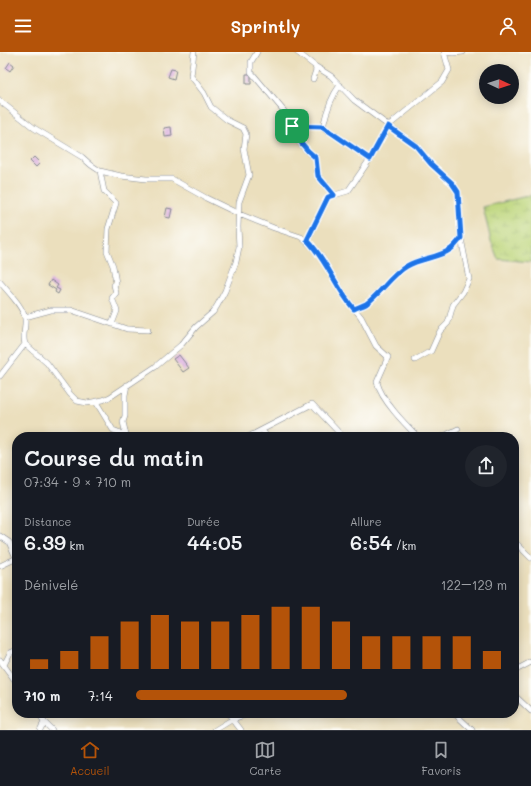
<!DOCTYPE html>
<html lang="fr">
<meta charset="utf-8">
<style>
:root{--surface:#171b24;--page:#20242c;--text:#f1f3f6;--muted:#9ea1a6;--line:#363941;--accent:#b45309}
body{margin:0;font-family:Mali,sans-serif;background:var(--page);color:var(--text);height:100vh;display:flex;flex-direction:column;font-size:15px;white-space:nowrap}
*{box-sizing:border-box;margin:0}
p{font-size:13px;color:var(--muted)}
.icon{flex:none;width:22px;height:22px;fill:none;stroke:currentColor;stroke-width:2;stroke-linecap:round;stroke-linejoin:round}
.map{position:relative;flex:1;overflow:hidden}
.drawer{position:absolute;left:12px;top:380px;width:507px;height:286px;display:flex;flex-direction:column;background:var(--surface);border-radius:16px;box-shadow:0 2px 10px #0003}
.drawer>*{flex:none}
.needle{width:26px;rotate:93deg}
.controls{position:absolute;left:479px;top:12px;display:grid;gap:8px}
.controls a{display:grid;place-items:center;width:40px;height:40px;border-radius:50%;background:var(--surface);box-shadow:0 2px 10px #0003;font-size:20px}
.pin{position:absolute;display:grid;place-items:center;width:34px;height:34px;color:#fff;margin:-17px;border-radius:8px;box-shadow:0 2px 6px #0006}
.round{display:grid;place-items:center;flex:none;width:42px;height:42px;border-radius:21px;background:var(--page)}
.summary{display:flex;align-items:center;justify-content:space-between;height:68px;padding:0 12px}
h1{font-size:22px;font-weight:600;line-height:30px}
.figures{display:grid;grid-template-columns:repeat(3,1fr);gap:6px;height:68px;padding:4px 12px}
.figures div{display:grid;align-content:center}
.figures b{font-size:20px;font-weight:600}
.figures small{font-size:11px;font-weight:400}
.figures p{font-size:11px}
.chart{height:112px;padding:8px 12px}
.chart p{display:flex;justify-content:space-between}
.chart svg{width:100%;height:72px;margin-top:4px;stroke:var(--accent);stroke-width:6}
ul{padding:0 12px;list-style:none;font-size:13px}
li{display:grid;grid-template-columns:64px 48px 1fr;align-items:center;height:30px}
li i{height:10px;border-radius:5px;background:var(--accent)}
header{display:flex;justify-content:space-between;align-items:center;height:52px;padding:0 12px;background:var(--accent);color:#fff;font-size:18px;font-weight:600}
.tabs{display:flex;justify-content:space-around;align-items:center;height:56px;border-top:1px solid var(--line);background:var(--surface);font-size:11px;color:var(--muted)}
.tabs a{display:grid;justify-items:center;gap:2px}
.tabs .active{color:var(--accent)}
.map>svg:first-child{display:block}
.wetland{fill:url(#wetland-marsh);stroke:#6c826c}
.building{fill:url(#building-hatch)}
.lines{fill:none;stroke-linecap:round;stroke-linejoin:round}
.minor-casing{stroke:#83878e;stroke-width:6}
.minor{stroke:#fff;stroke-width:5}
.route-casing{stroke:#fff;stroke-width:8}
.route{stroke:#1a73e8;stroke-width:5}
</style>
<header><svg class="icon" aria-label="menu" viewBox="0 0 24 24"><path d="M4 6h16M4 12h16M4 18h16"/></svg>Sprintly<svg class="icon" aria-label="person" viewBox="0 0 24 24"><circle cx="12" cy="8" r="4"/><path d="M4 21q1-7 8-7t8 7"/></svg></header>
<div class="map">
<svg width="531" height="678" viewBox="0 0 531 678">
<defs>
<pattern id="wetland-marsh" width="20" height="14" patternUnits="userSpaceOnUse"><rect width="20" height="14" fill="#bdd67b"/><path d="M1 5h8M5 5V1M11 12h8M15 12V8" fill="none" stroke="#a2b86d"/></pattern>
<pattern id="building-hatch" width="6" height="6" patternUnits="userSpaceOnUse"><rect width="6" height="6" fill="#ddade1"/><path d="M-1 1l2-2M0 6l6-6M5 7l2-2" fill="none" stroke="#bd95c3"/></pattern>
</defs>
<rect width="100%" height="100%" fill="#fdfcf7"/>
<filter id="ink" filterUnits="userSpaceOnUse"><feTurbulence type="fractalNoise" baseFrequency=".025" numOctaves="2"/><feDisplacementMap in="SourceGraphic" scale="8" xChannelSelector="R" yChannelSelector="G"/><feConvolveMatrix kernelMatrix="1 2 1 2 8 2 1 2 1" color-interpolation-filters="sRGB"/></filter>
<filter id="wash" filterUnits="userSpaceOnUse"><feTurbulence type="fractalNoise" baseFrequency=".012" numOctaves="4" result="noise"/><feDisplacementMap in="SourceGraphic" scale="16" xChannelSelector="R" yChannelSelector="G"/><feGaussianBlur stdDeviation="0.9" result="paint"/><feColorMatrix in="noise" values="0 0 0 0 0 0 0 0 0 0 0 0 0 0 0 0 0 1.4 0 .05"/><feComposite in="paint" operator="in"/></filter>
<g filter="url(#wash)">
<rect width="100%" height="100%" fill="#ebdfbd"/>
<path class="wetland" d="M531 143V210L498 207 491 189 483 155Z"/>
<g id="blocks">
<path class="building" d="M10 10 14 13 10 19 6 16Z
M171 17 176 18 174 27 168 25Z
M246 22H251V32H246Z
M171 75 172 84 165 85 164 76Z
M34 105 40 111 36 115 30 109Z
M167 156 172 157 170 166 165 165Z
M51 228 58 233 56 236 60 238 58 242 55 240 56 238 48 233Z
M179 303 189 316 183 320 173 307Z"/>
</g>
</g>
<g filter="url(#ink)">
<use href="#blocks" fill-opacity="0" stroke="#83878e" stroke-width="1"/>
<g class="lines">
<defs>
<path id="minor" d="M257 0 251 10V20L284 59 299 90 309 101 316 106 318 124 334 143
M297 0 315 14 316 18 313 27
M444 0 454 1 463 0
M315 14 331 24 354 48 416 94 431 112 452 131 458 140 461 186 469 227 463 240 453 253 448 271 440 279 431 299 415 308
M0 49 34 76 82 105 91 113 100 119 121 124 146 127H172L206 146 239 162 274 176 301 185 313 195 322 206 345 245 361 265 376 294 388 305 377 330C381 348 405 372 418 385
M291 74 323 75 370 107
M323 75C326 61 331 45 340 33
M100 119 104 139 116 151 108 177 107 199 113 214 116 231 114 233 116 241 112 246 117 259 112 272
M307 189 328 145 348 139 370 107 388 74 442 30 449 18 444 0
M0 230C7 239 24 255 25 267 26 276 22 284 25 292L47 311 70 342 77 349 87 351 103 348 110 345 155 315 181 293 196 275 213 260 217 254 225 239 236 210 239 195 238 175 239 150 249 123 244 97 246 82 243 76 227 68 211 55 204 41 191 24 194 0
M354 257C358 255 362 254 366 252 381 241 391 223 407 214 420 206 439 206 451 197 455 194 458 190 461 186
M25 265 51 258H71L127 277 148 278
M0 324 25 292
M127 333 125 343V364L123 370 126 383 128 385
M96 350 113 378 126 383
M262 378 267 385
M248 385 312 352 343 385
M442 385 458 377
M0 484 9 490 17 508
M514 489 531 506
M0 514 17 506
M0 608 17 631
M4 613 10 601 17 598
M514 619 531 610
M514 643 531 659
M38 661 44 670 52 678
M228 661 241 678
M454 661 472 678
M40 678 44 670
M215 678 233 667 250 661"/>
</defs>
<use href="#minor" class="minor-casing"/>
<use href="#minor" class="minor"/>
</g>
</g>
<g class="lines" filter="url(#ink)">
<defs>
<path id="route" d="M292 74 323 75 370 107 388 74 416 94 431 112 452 131 458 140 461 186C458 190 455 194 451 197 439 206 420 206 407 214 391 223 381 241 366 252 362 254 358 255 354 257 336 236 327 208 307 188L328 145 334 143 318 124 316 106C304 97 298 87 292 74Z"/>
</defs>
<use href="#route" class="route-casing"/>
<use href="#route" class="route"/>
</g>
</svg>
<div class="controls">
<a><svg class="needle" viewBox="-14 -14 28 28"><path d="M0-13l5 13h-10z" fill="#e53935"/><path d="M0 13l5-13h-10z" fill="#9ea1a6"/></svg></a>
</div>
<div class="pin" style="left:292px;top:74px;background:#1e9e55"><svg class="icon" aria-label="arrive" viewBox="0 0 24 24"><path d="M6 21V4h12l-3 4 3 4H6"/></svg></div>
<section class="drawer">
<div class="summary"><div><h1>Course du matin</h1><p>07:34 · 9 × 710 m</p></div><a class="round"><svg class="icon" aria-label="share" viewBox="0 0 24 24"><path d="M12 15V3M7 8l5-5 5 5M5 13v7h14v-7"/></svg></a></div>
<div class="figures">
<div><p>Distance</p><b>6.39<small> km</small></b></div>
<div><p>Durée</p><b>44:05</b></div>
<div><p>Allure</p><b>6:54<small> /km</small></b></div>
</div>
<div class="chart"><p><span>Dénivelé</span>122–129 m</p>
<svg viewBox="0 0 160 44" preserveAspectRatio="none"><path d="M5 44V38M15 44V33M25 44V24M35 44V15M45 44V11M55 44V15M65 44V15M75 44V11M85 44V6M95 44V6M105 44V15M115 44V24M125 44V24M135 44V24M145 44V24M155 44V33"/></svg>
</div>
<ul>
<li><b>710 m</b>7:14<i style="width:57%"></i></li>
</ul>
</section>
</div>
<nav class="tabs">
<a class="active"><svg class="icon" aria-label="home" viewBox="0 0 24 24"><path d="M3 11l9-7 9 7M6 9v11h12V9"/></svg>Accueil</a>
<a><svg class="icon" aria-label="map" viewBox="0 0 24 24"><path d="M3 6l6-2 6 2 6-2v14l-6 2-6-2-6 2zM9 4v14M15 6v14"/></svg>Carte</a>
<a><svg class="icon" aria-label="saved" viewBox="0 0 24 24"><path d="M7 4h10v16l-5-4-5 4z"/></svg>Favoris</a>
</nav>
